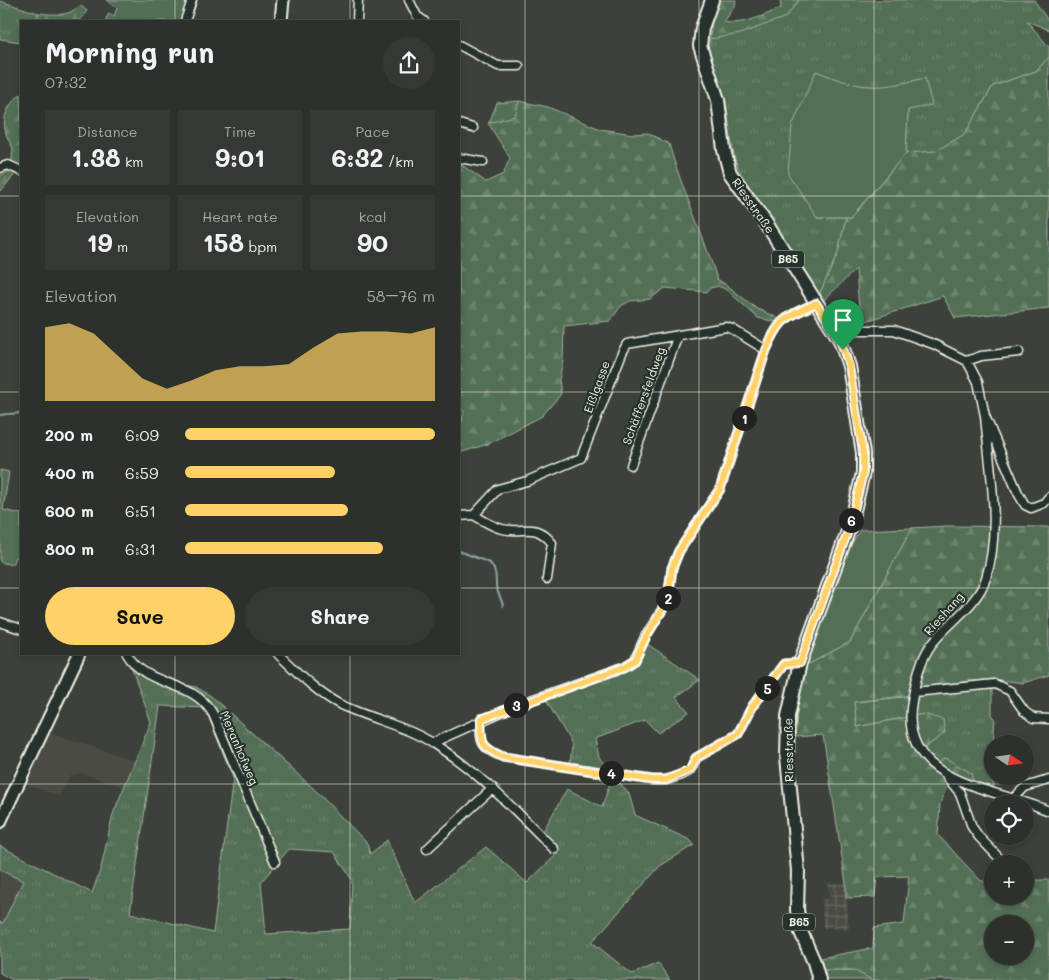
<!DOCTYPE html>
<meta charset="utf-8">
<style>
:root{--surface:#2d312c;--page:#353934;--text:#f1f3f6;--muted:#a7a9a9;--line:#484c48;--accent:#ffd166}
body{margin:0;font-family:Mali,sans-serif;background:var(--page);color:var(--text);height:100vh;display:flex;flex-direction:column;font-size:19px;white-space:nowrap}
*{box-sizing:border-box;margin:0}
p{font-size:16px;color:var(--muted)}
.icon{flex:none;width:28px;height:28px;fill:none;stroke:currentColor;stroke-width:2;stroke-linecap:round;stroke-linejoin:round}
.map{position:relative;flex:1;overflow:hidden}
.panel{position:absolute;left:20px;top:20px;width:440px;height:635px;display:flex;flex-direction:column;background:var(--surface);border-radius:0px;box-shadow:0 2px 8px #0003,0 0 0 1px var(--line)}
.panel>*{flex:none}
.needle{width:32px;rotate:103deg}
.tools{position:absolute;left:984px;top:735px;display:grid;gap:10px}
.tools a{display:grid;place-items:center;width:50px;height:50px;border-radius:50%;background:var(--surface);box-shadow:0 2px 8px #0003,0 0 0 1px var(--line);font-size:25px}
.pin{position:absolute;display:grid;place-items:center;width:42px;height:42px;color:#fff;margin:-51px -21px;border-radius:50% 50% 50% 0;rotate:-45deg;box-shadow:0 0 5px #0007}
.pin .icon{rotate:45deg}
.km{position:absolute;width:25px;height:25px;margin:-12px;border-radius:50%;background:#222;color:#fff;font-size:14px;line-height:25px;text-align:center}
.round{display:grid;place-items:center;flex:none;width:52px;height:52px;border-radius:26px;background:var(--page)}
.overview{display:flex;align-items:center;justify-content:space-between;height:85px;padding:0 25px}
h1{font-size:28px;font-weight:700;line-height:38px}
.metrics{display:grid;grid-template-columns:repeat(3,1fr);gap:8px;height:85px;padding:5px 25px}
.metrics div{display:grid;align-content:center;border-radius:0px;background:var(--page);text-align:center}
.metrics b{font-size:25px;font-weight:700}
.metrics small{font-size:14px;font-weight:400}
.metrics p{font-size:14px}
.chart{height:140px;padding:10px 25px}
.chart p{display:flex;justify-content:space-between}
.chart svg{width:100%;height:90px;margin-top:5px;fill:var(--accent);opacity:.7}
.primary-button{display:flex;gap:10px;margin-top:auto;padding:10px 25px}
.primary-button a{flex:1;height:58px;border-radius:30px;background:var(--accent);color:#111;font-size:20px;font-weight:700;line-height:58px;text-align:center}
.primary-button a+a{background:var(--page);color:var(--text)}
ul{padding:0 25px;list-style:none;font-size:16px}
li{display:grid;grid-template-columns:80px 60px 1fr;align-items:center;height:38px}
li i{height:12px;border-radius:6px;background:var(--accent)}
.map>svg:first-child{display:block}
.built{fill:#4b4b45}
.industrial{fill:url(#industrial-grid)}
.grass{fill:url(#grass-tufts);stroke:#a4b09f;fill-rule:evenodd}
.forest{fill:url(#forest-firs);stroke:#a4b09f;fill-rule:evenodd}
.garden{fill:#536f56;stroke:#a4b09f}
.lines{fill:none;stroke-linecap:round;stroke-linejoin:round}
.stream{stroke:#8ea1a1;stroke-width:2}
.street-casing{stroke:#f4f1e8;stroke-width:11}
.secondary-casing{stroke:#f4f1e8;stroke-width:15}
.primary-casing{stroke:#f4f1e8;stroke-width:16}
.street{stroke:#26332d;stroke-width:8}
.secondary{stroke:#26332d;stroke-width:11}
.primary{stroke:#26332d;stroke-width:12}
.route-casing{stroke:#fff;stroke-width:10}
.route{stroke:#ffd166;stroke-width:6}
.grid{fill:none;stroke:#f4f1e8;stroke-width:1;stroke-opacity:0.55}
.labels{text-anchor:middle;stroke-width:4.5;stroke-linejoin:round;paint-order:stroke}
.shield{fill:#26332d;stroke:#b6b8b0;stroke-width:1}
.shield-label{font-size:11px;font-weight:bold;fill:#f4f1e8}
.street-label{font-size:12px;fill:#f4f1e8;stroke:#26332d}
</style>
<div class="map">
<svg width="1049" height="980" viewBox="0 0 1049 980">
<defs>
<pattern id="industrial-grid" width="8" height="8" patternUnits="userSpaceOnUse" patternTransform="scale(1.25)"><rect width="8" height="8" fill="#4b4b45"/><path d="M0 4h8M4 0v8" fill="none" stroke="#666560"/></pattern>
<pattern id="grass-tufts" width="24" height="20" patternUnits="userSpaceOnUse" patternTransform="scale(1.25)"><rect width="24" height="20" fill="#536f56"/><path d="M3 7l-1-3M5 7V3M7 7l1-3M15 17l-1-3M17 17v-4M19 17l1-3" fill="none" stroke="#6c846e"/></pattern>
<pattern id="forest-firs" width="22" height="20" patternUnits="userSpaceOnUse" patternTransform="scale(1.25)"><rect width="22" height="20" fill="#536f56"/><path d="M5 1l3.5 6h-7zM16 11l3.5 6h-7z" fill="#6c846e"/></pattern>
</defs>
<rect width="100%" height="100%" fill="#3c413b"/>
<filter id="ink" filterUnits="userSpaceOnUse"><feTurbulence type="fractalNoise" baseFrequency=".02" numOctaves="2"/><feDisplacementMap in="SourceGraphic" scale="10" xChannelSelector="R" yChannelSelector="G"/><feConvolveMatrix kernelMatrix="1 2 1 2 8 2 1 2 1" color-interpolation-filters="sRGB"/></filter>
<g filter="url(#ink)">
<path class="built" d="M49 732 135 761 124 787 81 773 70 776 59 796 24 783Z
M0 870 23 881 2 924 0 922Z"/>
<path class="industrial" d="M828 883H846L849 929 823 928 821 899 829 898Z"/>
<path class="grass" d="M799 0H1034L1049 22V30L1027 21 1049 47V57L1036 71 993 86 965 134 936 152 906 153 908 110 925 78 888 87 850 85 816 71 817 217H846L838 253 819 296 739 170C727 143 732 111 720 83 715 70 705 53 710 39L795 6Z
M0 1 38 13V21H21V42L0 39Z
M519 101 516 116 489 123 497 103Z
M728 286 757 309 778 318 776 322 758 318 727 290Z
M646 643 700 680 676 697 689 712 658 733 645 720 595 739 599 757 629 794 635 815 690 840 694 845 660 866 592 942 632 974 658 963 670 980H13L0 973V922L3 923 23 881 0 870V846L92 893 101 868 113 814 151 722 132 669 170 682 196 687 211 696 313 788 367 843 370 854 387 840 415 903 486 847 527 883 560 851 542 833 567 789 602 807 610 783 570 764 572 744 544 697 626 670ZM160 706 205 708 233 778 213 933 130 913ZM289 849 334 852 352 880 350 929 266 934 261 882Z
M992 688V715L995 718 991 769 994 787 973 782 936 764 923 749 945 733 924 714 857 727 854 702Z
M822 970H855L872 980H824Z"/>
<path class="forest" d="M714 0H736L735 6 724 22C742 26 765 15 781 8L780 0H799L786 17 740 34 710 39Z
M80 5 87 11 79 21H38V13C54 14 68 18 80 5Z
M1049 57V308L955 318 943 296 860 323 856 269 823 301 820 293 838 253 846 217H852L906 153 936 151 965 134 993 86 1036 71Z
M21 94V167L0 192V176L11 170 13 148C0 128 1 110 21 94Z
M519 101 548 107 600 129 633 134 648 133 669 144C682 190 703 233 717 279L728 286 727 290 718 286 710 288 707 292 665 288 650 299 630 301 621 306 610 321 564 326 563 361 559 380 561 394 542 416 488 444 459 453V434L464 411 459 408V163L486 182 503 174 510 158 488 123 515 116Z
M946 526 1049 527V675L1023 683 993 679 918 687 920 694 854 702 857 727 924 714 943 720 945 733 923 749 935 764 945 758 971 773 973 782 950 779 940 804 938 835 981 881H992V896H1025V880H1049V980H872L854 970H822L820 958 873 948 874 928 904 924 909 876 877 877 875 897 846 898V883L823 735 795 737 798 702 807 665 850 642 912 528ZM992 924H1025V956H992Z"/>
<path class="garden" d="M107 0H192L185 21H105L109 13 114 16 117 8Z
M816 71C862 90 877 90 925 78L932 105 908 110 906 153 851 217H817L788 174 792 126Z
M0 470 9 472 3 510 21 514V557H15L12 565 0 562Z
M912 528 850 642 807 665 847 551 860 530Z"/>
<g class="lines">
<path class="stream" d="M9 414 21 413
M0 415 7 414
M459 551 490 563C496 570 496 577 496 586 497 592 502 600 503 606"/>
<defs>
<path id="street" d="M409 0 417 16 424 21
M185 21 192 0
M357 21 358 0
M459 45 498 66H519
M459 124 473 128
M459 158 483 162
M0 168 8 165 21 171
M836 334 845 330H894L933 344 967 361 978 382 985 416 1018 493 1025 505 1031 508 1044 503 1049 497
M967 361 981 356 1019 352
M985 416C989 465 1002 530 986 578 977 606 948 622 931 645 919 662 916 681 912 701 897 785 995 787 1049 811
M631 465 678 335
M474 515C482 520 493 527 502 529 524 534 534 521 552 543L547 579
M459 516 474 515 498 489 527 481 581 458 622 353 627 344 726 327 732 329 766 350
M0 622 21 629
M127 654C148 690 191 677 213 714L275 862
M278 654C297 672 316 692 339 704 370 719 406 726 434 744 480 773 516 811 554 849
M914 692 995 684 1010 691 1024 711 1033 718 1049 719
M481 719C480 743 480 747 503 757L652 780H666L682 775 691 770 696 758 738 734 752 707 784 664 800 663
M432 743 517 705 624 667 635 660 645 637 662 610 668 599 672 568 679 551 720 489 766 350C781 316 784 319 816 303
M947 777 960 793 972 827 979 837 1004 863
M1014 798 1025 787 1049 780
M427 849 493 788"/>
<path id="secondary" d="M281 21 283 0
M0 822 79 654"/>
<path id="primary" d="M712 0 702 28 700 46 718 100 724 150 730 173 766 223 840 340 849 366 863 453V473L851 523 800 663 788 716 787 757 798 871 797 910 801 932 814 962 819 980"/>
</defs>
<use href="#street" class="street-casing"/>
<use href="#secondary" class="secondary-casing"/>
<use href="#primary" class="primary-casing"/>
<use href="#street" class="street"/>
<use href="#secondary" class="secondary"/>
<use href="#primary" class="primary"/>
</g>
</g>
<g class="lines" filter="url(#ink)">
<defs>
<path id="route" d="M816 303 840 340 849 366 863 453V473L851 523 800 663 784 664 752 707 738 734 696 758 690 770 666 780H652L503 757C480 747 481 743 481 719L624 667 635 660 646 637 662 610 668 599 672 568 679 551 720 489 766 350C781 317 784 319 816 303Z"/>
</defs>
<use href="#route" class="route-casing"/>
<use href="#route" class="route"/>
</g>
<path class="grid" d="M175 0V21M350 0V21M525 0V980M699 0V980M874 0V980M0 196H21M459 196H1049M0 392H21M459 392H1049M0 588H21M459 588H1049M175 654V980M350 654V980M0 784H1049"/>
<g class="labels">
<g class="shield">
<rect x="772" y="250.5" width="32" height="17" rx="4"/>
<rect x="783" y="913.5" width="32" height="17" rx="4"/>
</g>
<g class="shield-label">
<text x="788" y="263">B65</text>
<text x="799" y="926">B65</text>
</g>
<g class="street-label">
<text transform="translate(753 206) rotate(55)" y="4">Riesstraße</text>
<text transform="translate(597 387) rotate(-70)" y="4">Eißlgasse</text>
<text transform="translate(644 396) rotate(-70)" y="4">Schäffersfeldweg</text>
<text transform="translate(944 614) rotate(-48)" y="4">Rieshang</text>
<text transform="translate(239 748) rotate(67)" y="4">Meranhofweg</text>
<text transform="translate(789 750) rotate(-91)" y="4">Riesstraße</text>
</g>
</g>
</svg>
<div class="tools">
<a><svg class="needle" viewBox="-14 -14 28 28"><path d="M0-13l5 13h-10z" fill="#e53935"/><path d="M0 13l5-13h-10z" fill="#a7a9a9"/></svg></a>
<a><svg class="icon" aria-label="locate" viewBox="0 0 24 24"><circle cx="12" cy="12" r="6"/><path d="M12 2v4M12 18v4M2 12h4M18 12h4"/></svg></a>
<a>+</a>
<a>−</a>
</div>
<div class="pin" style="left:843px;top:350px;background:#1e9e55"><svg class="icon" aria-label="arrive" viewBox="0 0 24 24"><path d="M6 21V4h12l-3 4 3 4H6"/></svg></div>
<b class="km" style="left:744px;top:418px">1</b>
<b class="km" style="left:668px;top:598px">2</b>
<b class="km" style="left:516px;top:705px">3</b>
<b class="km" style="left:611px;top:773px">4</b>
<b class="km" style="left:767px;top:688px">5</b>
<b class="km" style="left:851px;top:520px">6</b>
<section class="panel">
<div class="overview"><div><h1>Morning run</h1><p>07:32</p></div><a class="round"><svg class="icon" aria-label="share" viewBox="0 0 24 24"><path d="M12 15V3M7 8l5-5 5 5M5 13v7h14v-7"/></svg></a></div>
<div class="metrics">
<div><p>Distance</p><b>1.38<small> km</small></b></div>
<div><p>Time</p><b>9:01</b></div>
<div><p>Pace</p><b>6:32<small> /km</small></b></div>
</div>
<div class="metrics">
<div><p>Elevation</p><b>19<small> m</small></b></div>
<div><p>Heart rate</p><b>158<small> bpm</small></b></div>
<div><p>kcal</p><b>90</b></div>
</div>
<div class="chart"><p><span>Elevation</span>58–76 m</p>
<svg viewBox="0 0 160 44" preserveAspectRatio="none"><path d="M0 44V8L10 6L20 11L30 22L40 33L50 38L60 34L70 29L80 27L90 27L100 26L110 18L120 11L130 10L140 10L150 11L160 8V44z"/></svg>
</div>
<ul>
<li><b>200 m</b>6:09<i style="width:100%"></i></li>
<li><b>400 m</b>6:59<i style="width:60%"></i></li>
<li><b>600 m</b>6:51<i style="width:65%"></i></li>
<li><b>800 m</b>6:31<i style="width:79%"></i></li>
</ul>
<div class="primary-button"><a>Save</a><a>Share</a></div>
</section>
</div>
